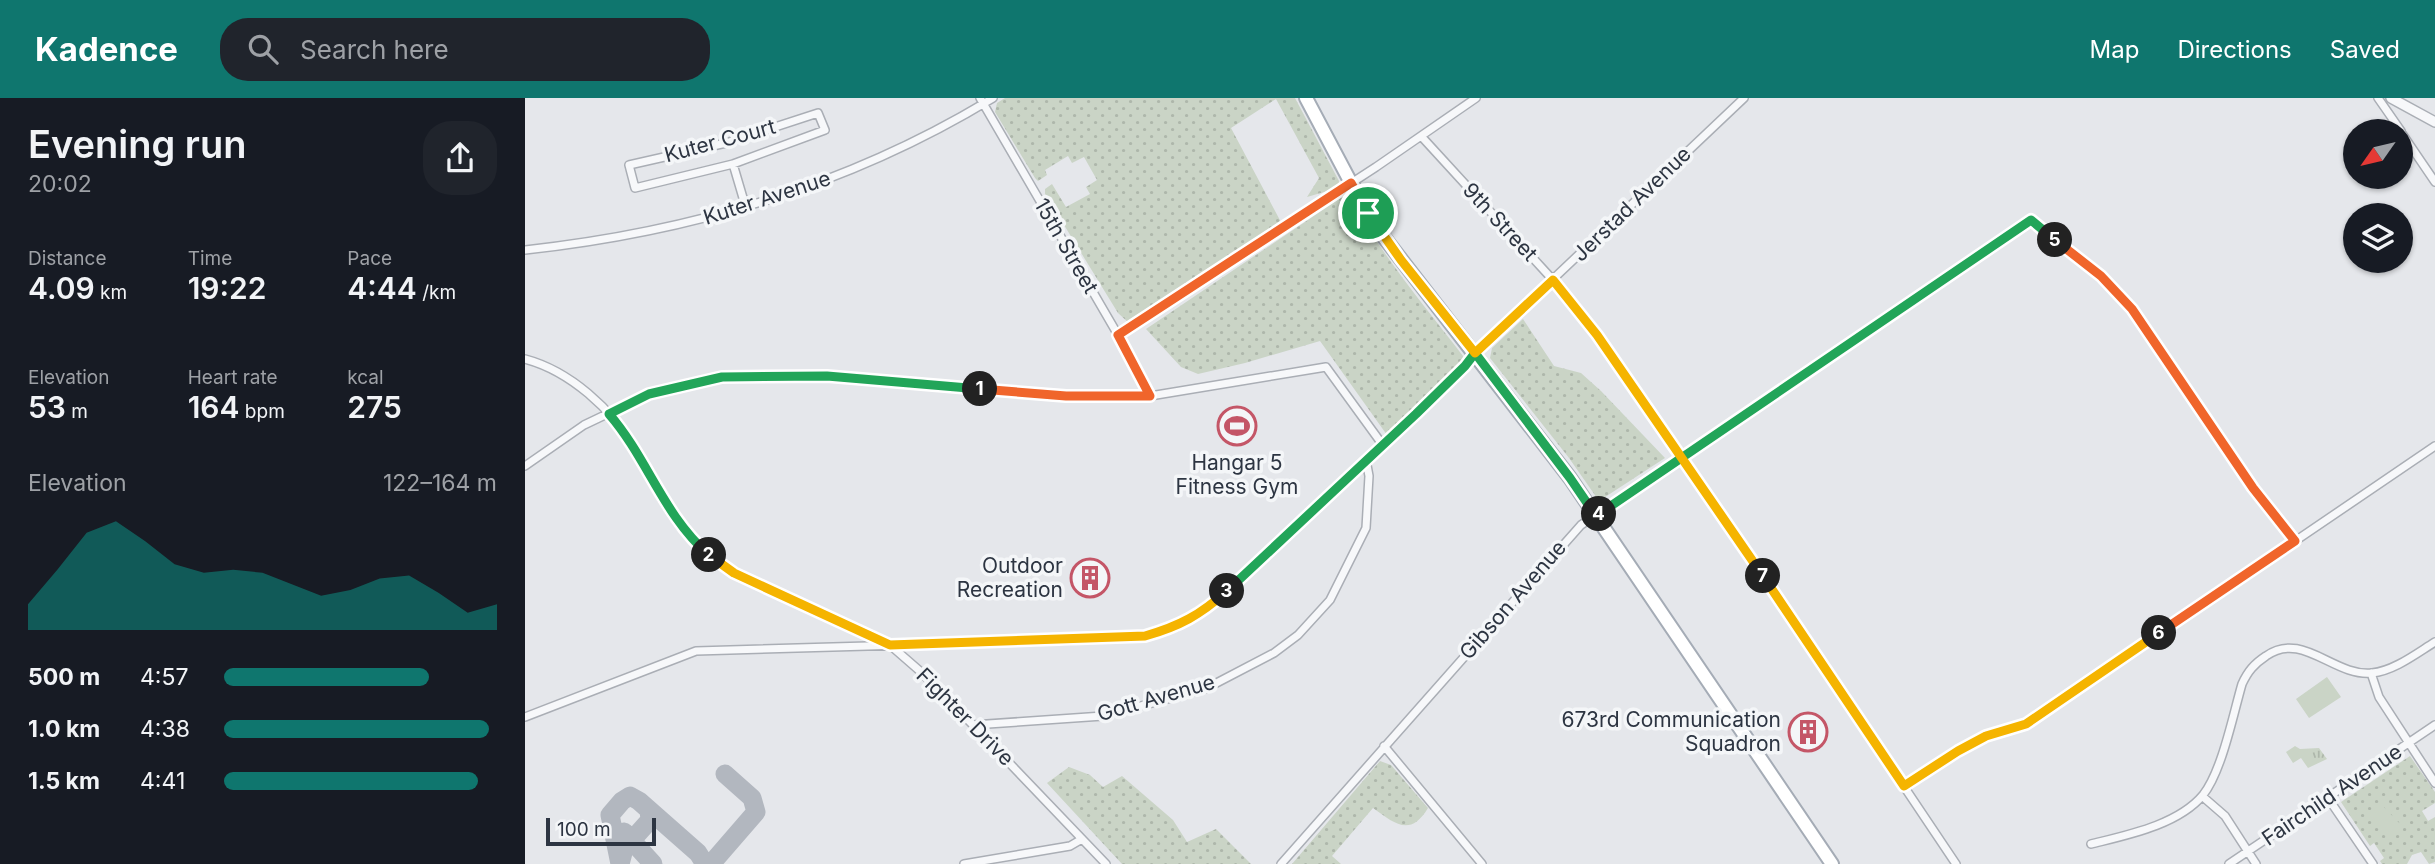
<!DOCTYPE html>
<meta charset="utf-8">
<style>
:root{--surface:#171b24;--page:#20242c;--text:#f1f3f6;--muted:#9ea1a6;--accent:#0f766e}
body{margin:0;font-family:Inter,sans-serif;background:var(--page);color:var(--text);height:100vh;display:flex;flex-direction:column;font-size:26px;white-space:nowrap}
*{box-sizing:border-box;margin:0}
p{font-size:23px;color:var(--muted)}
.icon{flex:none;width:38px;height:38px;fill:none;stroke:currentColor;stroke-width:2;stroke-linecap:round;stroke-linejoin:round}
.map{position:relative;flex:1;overflow:hidden}
.details{display:flex;flex-direction:column;background:var(--surface);width:525px}
.details>*{flex:none}
.needle{width:46px;rotate:236deg}
.tools{position:absolute;left:1818px;top:21px;display:grid;gap:14px}
.tools a{display:grid;place-items:center;width:70px;height:70px;border-radius:50%;background:var(--surface);box-shadow:0 2px 5px #0004;font-size:35px}
.scale{position:absolute;left:21px;bottom:18px;width:110px;box-sizing:border-box;padding-left:7px;border:4px solid #2d3542;border-top:0;font-size:19px;line-height:24px;white-space:nowrap;color:#2d3542;-webkit-text-stroke:5px #f4f6f8;paint-order:stroke}
.pin{position:absolute;display:grid;place-items:center;width:60px;height:60px;color:#fff;margin:-30px;border:4px solid #fff;border-radius:50%;box-shadow:0 2px 7px #0007}
.km{position:absolute;width:35px;height:35px;margin:-18px;border-radius:50%;background:#222;color:#fff;font-size:19px;line-height:35px;text-align:center}
.round{display:grid;place-items:center;flex:none;width:74px;height:74px;border-radius:28px;background:var(--page)}
.summary{display:flex;align-items:center;justify-content:space-between;height:119px;padding:0 28px}
h1{font-size:38px;font-weight:600;line-height:52px}
.metrics{display:grid;grid-template-columns:repeat(3,1fr);gap:10px;height:119px;padding:7px 28px}
.metrics div{display:grid;align-content:center}
.metrics b{font-size:30px;font-weight:600}
.metrics small{font-size:19px;font-weight:400}
.metrics p{font-size:19px}
.chart{height:196px;padding:14px 28px}
.chart p{display:flex;justify-content:space-between}
.chart svg{width:100%;height:126px;margin-top:7px;fill:var(--accent);opacity:.7}
ul{padding:0 28px;list-style:none;font-size:23px}
li{display:grid;grid-template-columns:112px 84px 1fr;align-items:center;height:52px}
li i{height:18px;border-radius:9px;background:var(--accent)}
header{display:flex;align-items:center;gap:42px;box-sizing:border-box;height:98px;padding:0 35px;background:var(--accent);color:#fff}
header strong{font-size:33px}
nav{display:flex;gap:38px;margin-inline-start:auto;font-size:24px}
.search{width:490px;height:63px;background:var(--page);display:flex;align-items:center;gap:18px;box-sizing:border-box;padding:0 24px;border-radius:28px;color:var(--muted);font-size:26px}
main{display:flex;flex:1;min-height:0}
.map>svg:first-child{display:block}
.grass{fill:url(#grass-dots)}
.park{fill:url(#park-tufts)}
.garden{fill:#cad4c6}
.lines{fill:none;stroke-linecap:round;stroke-linejoin:round}
.taxiway{stroke:#b2b7bf;stroke-width:19}
.minor-casing{stroke:#aaaeb5;stroke-width:10}
.tertiary-casing{stroke:#aaaeb5;stroke-width:12}
.primary-casing{stroke:#a5acb6;stroke-width:16}
.minor{stroke:#f7f8fa;stroke-width:7}
.tertiary{stroke:#f7f8fa;stroke-width:9}
.primary{stroke:#fff;stroke-width:12}
.split-1-casing{stroke:#fff;stroke-width:14}
.split-2-casing{stroke:#fff;stroke-width:14}
.split-3-casing{stroke:#fff;stroke-width:14}
.split-4-casing{stroke:#fff;stroke-width:14}
.split-5-casing{stroke:#fff;stroke-width:14}
.split-6-casing{stroke:#fff;stroke-width:14}
.split-7-casing{stroke:#fff;stroke-width:14}
.split-8-casing{stroke:#fff;stroke-width:14}
.split-1{stroke:#f0652b;stroke-width:9}
.split-2{stroke:#22a559;stroke-width:9}
.split-3{stroke:#f5b400;stroke-width:9}
.split-4{stroke:#22a559;stroke-width:9}
.split-5{stroke:#22a559;stroke-width:9}
.split-6{stroke:#f0652b;stroke-width:9}
.split-7{stroke:#f5b400;stroke-width:9}
.split-8{stroke:#f5b400;stroke-width:9}
.labels{text-anchor:middle;stroke-width:7;stroke-linejoin:round;paint-order:stroke}
.street-label{font-size:21px;fill:#2d3542;stroke:#f4f6f8}
.poi-label{font-size:21px;fill:#2d3542;stroke:#f4f6f8;text-anchor:end}
</style>
<header>
<strong>Kadence</strong>
<div class="search"><svg class="icon" aria-label="search" viewBox="0 0 24 24"><circle cx="10" cy="10" r="6"/><path d="M15 15l6 6"/></svg>Search here</div>
<nav><a>Map</a><a>Directions</a><a>Saved</a></nav>
</header>
<main>
<section class="details">
<div class="summary"><div><h1>Evening run</h1><p>20:02</p></div><a class="round"><svg class="icon" aria-label="share" viewBox="0 0 24 24"><path d="M12 15V3M7 8l5-5 5 5M5 13v7h14v-7"/></svg></a></div>
<div class="metrics">
<div><p>Distance</p><b>4.09<small> km</small></b></div>
<div><p>Time</p><b>19:22</b></div>
<div><p>Pace</p><b>4:44<small> /km</small></b></div>
</div>
<div class="metrics">
<div><p>Elevation</p><b>53<small> m</small></b></div>
<div><p>Heart rate</p><b>164<small> bpm</small></b></div>
<div><p>kcal</p><b>275</b></div>
</div>
<div class="chart"><p><span>Elevation</span>122–164 m</p>
<svg viewBox="0 0 160 44" preserveAspectRatio="none"><path d="M0 44V35L10 23L20 10L30 6L40 13L50 21L60 24L70 23L80 24L90 28L100 32L110 30L120 26L130 25L140 31L150 38L160 35V44z"/></svg>
</div>
<ul>
<li><b>500 m</b>4:57<i style="width:75%"></i></li>
<li><b>1.0 km</b>4:38<i style="width:97%"></i></li>
<li><b>1.5 km</b>4:41<i style="width:93%"></i></li>
</ul>
</section>
<div class="map">
<svg width="1910" height="766" viewBox="0 0 1910 766">
<defs>
<pattern id="grass-dots" width="8" height="8" patternUnits="userSpaceOnUse" patternTransform="scale(1.75)"><rect width="8" height="8" fill="#cad4c6"/><path d="M2 2h.1M6 6h.1" fill="none" stroke="#aeb7ab" stroke-width="1.8" stroke-linecap="round"/></pattern>
<pattern id="park-tufts" width="24" height="20" patternUnits="userSpaceOnUse" patternTransform="scale(1.75)"><rect width="24" height="20" fill="#cad4c6"/><path d="M3 7l-1-3M5 7V3M7 7l1-3M15 17l-1-3M17 17v-4M19 17l1-3" fill="none" stroke="#aeb7ab"/></pattern>
</defs>
<rect width="100%" height="100%" fill="#e5e7eb"/>
<path class="grass" d="M480 0H770L814 83 813 90 782 99 794 80 751 1 706 30 757 126 605 226 593 215 520 96V91L527 86 541 109 565 96 561 89 572 82 559 59 547 65 543 58 520 72 522 77 513 83 510 80 470 14 472 5Z
M817 99C830 104 837 120 844 131 872 176 906 216 938 258L937 265 862 337 795 243 720 265 673 276 656 269 621 231Z
M998 221 1029 268 1056 275 1076 293 1140 360 1074 403 1044 360 965 260 967 250Z
M1885 658 1910 694V705L1897 713 1903 723 1910 719V764L1904 766 1896 754 1887 757 1882 766H1857L1855 763 1859 760 1849 745 1845 748 1816 704Z
M855 663 866 667 903 710C885 740 869 725 848 710L807 758 816 766H767Z
M544 669 565 677 578 689 597 678 648 722 662 744 691 731 726 766H597L522 685Z"/>
<path class="park" d="M1770 648 1775 651 1794 650 1802 661 1783 670 1776 660 1768 665 1761 654Z"/>
<path class="garden" d="M1802 579 1816 599 1784 620 1771 601Z
M1858 708 1878 729 1864 742 1844 720Z"/>
<g class="lines">
<path class="taxiway" d="M99 734 128 766
M95 766 85 717 97 703 105 698 114 703 173 755 180 766
M95 766 99 751 125 722 124 712
M186 766 231 714 227 700 200 676"/>
<defs>
<path id="minor" d="M455 0 593 237 625 298
M1853 0 1876 33
M293 15 300 32 208 66 110 90 104 67 201 45Z
M1876 34 1910 84
M896 38 1028 182 1054 213 1158 359 1431 766
M208 66 221 110
M0 152C166 134 325 87 468 0
M593 237 851 69 951 0
M0 261C45 273 87 311 110 351 125 377 137 406 156 429 171 448 189 462 209 475L365 547 396 574 448 627 581 766
M0 368 59 327 124 296 197 279 302 278 541 298H625L801 269 857 346
M1846 575 1854 599 1910 685
M0 619 171 553 550 542 620 538 651 529 699 495 891 316 940 268 950 255 1219 0
M448 627 578 618 680 591 749 555 773 537 805 502 841 430 844 378 841 362
M859 648 957 766
M1379 688 1433 653 1460 638 1501 626 1910 348
M1677 698 1700 718 1731 766
M1803 700 1848 766
M1566 746C1602 737 1653 727 1678 697 1697 673 1708 617 1717 586 1723 573 1729 566 1741 558 1777 532 1809 579 1847 575 1869 573 1892 555 1910 544
M439 766 545 748 557 741
M756 766 1056 427 1506 123 1576 179 1607 211 1728 390 1770 443
M1704 766 1910 627"/>
<path id="tertiary" d="M1866 0 1910 24"/>
<path id="primary" d="M781 0 826 85 858 138 1045 380 1307 766"/>
</defs>
<use href="#minor" class="minor-casing"/>
<use href="#tertiary" class="tertiary-casing"/>
<use href="#primary" class="primary-casing"/>
<use href="#minor" class="minor"/>
<use href="#tertiary" class="tertiary"/>
<use href="#primary" class="primary"/>
</g>
<g class="lines">
<defs>
<path id="split-1" d="M455 291 541 298H625L593 237 826 85 843 115"/>
<path id="split-2" d="M184 457C138 417 123 361 84 316L124 296 197 279 302 278 455 291"/>
<path id="split-3" d="M184 457 209 475 365 547 620 538C655 528 675 517 702 493"/>
<path id="split-4" d="M702 493 891 316 940 268 950 255 1045 380 1071 418 1074 416"/>
<path id="split-5" d="M1074 416 1506 122 1530 142"/>
<path id="split-6" d="M1530 142 1576 178 1607 211 1728 390 1770 443 1634 535"/>
<path id="split-7" d="M1238 478 1379 688 1433 653 1461 638 1501 626 1634 535"/>
<path id="split-8" d="M843 115 876 162 950 255 1028 182 1072 237 1238 478"/>
</defs>
<use href="#split-1" class="split-1-casing"/>
<use href="#split-2" class="split-2-casing"/>
<use href="#split-3" class="split-3-casing"/>
<use href="#split-4" class="split-4-casing"/>
<use href="#split-5" class="split-5-casing"/>
<use href="#split-6" class="split-6-casing"/>
<use href="#split-7" class="split-7-casing"/>
<use href="#split-8" class="split-8-casing"/>
<use href="#split-1" class="split-1"/>
<use href="#split-2" class="split-2"/>
<use href="#split-3" class="split-3"/>
<use href="#split-4" class="split-4"/>
<use href="#split-5" class="split-5"/>
<use href="#split-6" class="split-6"/>
<use href="#split-7" class="split-7"/>
<use href="#split-8" class="split-8"/>
</g>
<defs>
<symbol id="stadium-ring" viewBox="-11 -11 22 22"><circle r="9.5" fill="#f4f6f8" stroke="#c45667" stroke-width="1.5"/><path d="M0-5a6.5 5 0 1 0 0 10a6.5 5 0 1 0 0-10ZM-3.5-1.8h7v3.6h-7Z" fill="#c45667"/></symbol>
<symbol id="building-ring" viewBox="-11 -11 22 22"><circle r="9.5" fill="#f4f6f8" stroke="#c45667" stroke-width="1.5"/><path d="M-4-6H4V6H1V3H-1V6H-4ZM-2.5-4.3h1.7v1.8h-1.7ZM.8-4.3h1.7v1.8H.8ZM-2.5-1h1.7V.8h-1.7ZM.8-1h1.7V.8H.8Z" fill="#c45667"/></symbol>
</defs>
<g fill-rule="evenodd">
<use href="#stadium-ring" x="690" y="306" width="44" height="44"/>
<use href="#building-ring" x="543" y="458" width="44" height="44"/>
<use href="#building-ring" x="1261" y="612" width="44" height="44"/>
</g>
<g class="labels">
<g class="street-label">
<text transform="translate(195 43) rotate(-15)" y="7">Kuter Court</text>
<text transform="translate(242 100) rotate(-18)" y="7">Kuter Avenue</text>
<text transform="translate(1107 106) rotate(-44)" y="7">Jerstad Avenue</text>
<text transform="translate(975 124) rotate(47)" y="7">9th Street</text>
<text transform="translate(541 148) rotate(60)" y="7">15th Street</text>
<text transform="translate(988 502) rotate(-49)" y="7">Gibson Avenue</text>
<text transform="translate(631 600) rotate(-16)" y="7">Gott Avenue</text>
<text transform="translate(440 619) rotate(45)" y="7">Fighter Drive</text>
<text transform="translate(1807 697) rotate(-34)" y="7">Fairchild Avenue</text>
</g>
<g class="poi-label">
<text x="712" y="372" text-anchor="middle">Hangar 5<tspan x="712" dy="24">Fitness Gym</tspan></text>
<text x="538" y="475">Outdoor<tspan x="538" dy="24">Recreation</tspan></text>
<text x="1256" y="629">673rd Communication<tspan x="1256" dy="24">Squadron</tspan></text>
</g>
</g>
</svg>
<div class="tools">
<a><svg class="needle" viewBox="-14 -14 28 28"><path d="M0-13l5 13h-10z" fill="#e53935"/><path d="M0 13l5-13h-10z" fill="#9ea1a6"/></svg></a>
<a><svg class="icon" aria-label="layers" viewBox="0 0 24 24"><path d="M12 4l9 5-9 5-9-5zM3 14l9 5 9-5"/></svg></a>
</div>
<div class="scale">100 m</div>
<div class="pin" style="left:843px;top:115px;background:#1e9e55"><svg class="icon" aria-label="arrive" viewBox="0 0 24 24"><path d="M6 21V4h12l-3 4 3 4H6"/></svg></div>
<b class="km" style="left:455px;top:291px">1</b>
<b class="km" style="left:184px;top:457px">2</b>
<b class="km" style="left:702px;top:493px">3</b>
<b class="km" style="left:1074px;top:416px">4</b>
<b class="km" style="left:1530px;top:142px">5</b>
<b class="km" style="left:1634px;top:535px">6</b>
<b class="km" style="left:1238px;top:478px">7</b>
</div>
</main>
